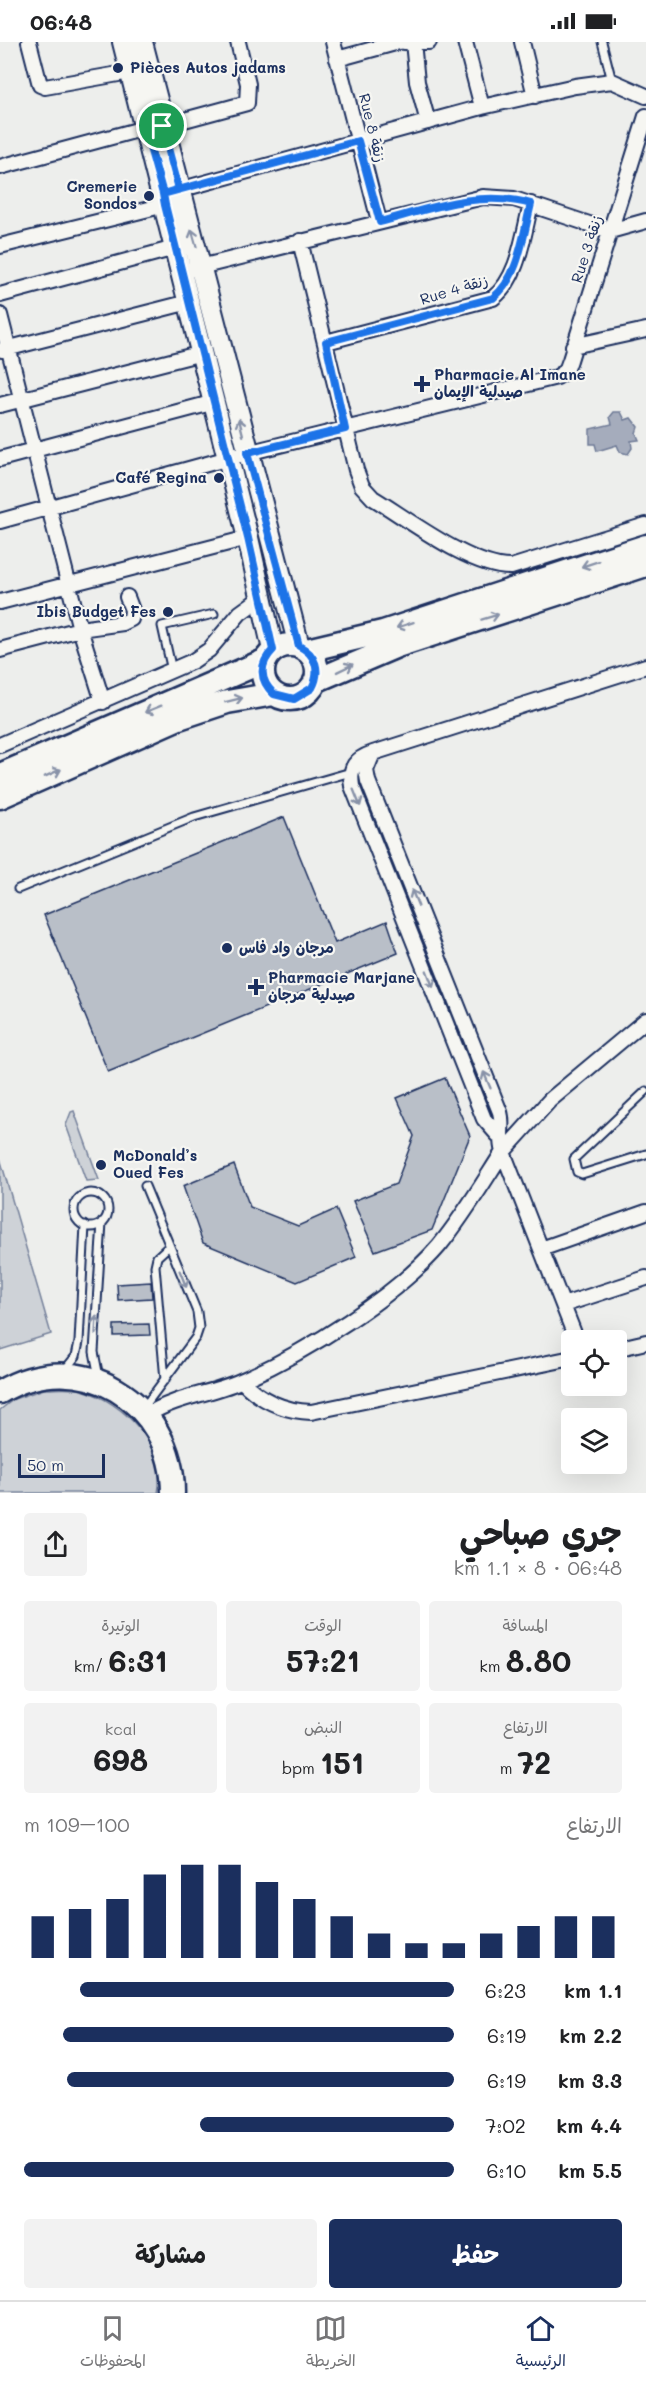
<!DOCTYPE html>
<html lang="ar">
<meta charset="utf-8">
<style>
:root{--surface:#fff;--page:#f2f2f2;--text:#202124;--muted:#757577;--line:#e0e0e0;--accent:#1b2f5e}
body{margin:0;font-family:Mali,"Playpen Sans Arabic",sans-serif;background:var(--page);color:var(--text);direction:rtl;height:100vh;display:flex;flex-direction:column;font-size:22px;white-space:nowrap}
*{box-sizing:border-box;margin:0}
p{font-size:20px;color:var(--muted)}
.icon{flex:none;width:33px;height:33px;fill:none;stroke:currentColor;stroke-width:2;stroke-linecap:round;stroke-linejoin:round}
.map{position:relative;height:1451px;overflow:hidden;direction:ltr}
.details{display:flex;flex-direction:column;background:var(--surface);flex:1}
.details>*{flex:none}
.buttons{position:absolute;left:561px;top:1288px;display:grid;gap:12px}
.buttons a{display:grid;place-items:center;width:66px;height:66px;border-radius:6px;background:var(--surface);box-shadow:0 6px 24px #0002;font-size:30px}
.scale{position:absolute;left:18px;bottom:15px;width:87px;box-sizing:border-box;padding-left:6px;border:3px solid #1b2f5e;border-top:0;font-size:16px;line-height:21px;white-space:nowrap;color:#1b2f5e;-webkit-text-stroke:4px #f6f6f2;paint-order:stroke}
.pin{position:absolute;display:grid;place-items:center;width:51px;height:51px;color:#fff;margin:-26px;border:3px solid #fff;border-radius:50%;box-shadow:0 2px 6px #0007}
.round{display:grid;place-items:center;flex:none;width:63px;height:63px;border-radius:6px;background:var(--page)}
.summary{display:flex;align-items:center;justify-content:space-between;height:102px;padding:0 24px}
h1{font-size:33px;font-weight:700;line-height:45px}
.figures{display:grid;grid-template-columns:repeat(3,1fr);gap:9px;height:102px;padding:6px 24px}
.figures div{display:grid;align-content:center;border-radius:6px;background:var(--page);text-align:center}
.figures b{font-size:30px;font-weight:700}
.figures small{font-size:16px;font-weight:400}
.figures p{font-size:16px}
.chart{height:168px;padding:12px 24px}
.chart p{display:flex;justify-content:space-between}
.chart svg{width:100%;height:108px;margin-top:6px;stroke:var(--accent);stroke-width:6}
.action{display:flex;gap:12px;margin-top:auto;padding:12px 24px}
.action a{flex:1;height:69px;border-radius:6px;background:var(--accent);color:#fff;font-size:24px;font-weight:700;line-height:69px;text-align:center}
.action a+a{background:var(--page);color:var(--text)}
ul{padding:0 24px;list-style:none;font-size:20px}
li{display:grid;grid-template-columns:96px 72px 1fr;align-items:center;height:45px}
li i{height:15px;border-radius:8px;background:var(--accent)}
.status{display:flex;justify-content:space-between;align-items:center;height:42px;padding:0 30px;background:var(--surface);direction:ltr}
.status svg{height:16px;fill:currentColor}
.tabs{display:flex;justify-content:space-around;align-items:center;height:84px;border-top:2px solid var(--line);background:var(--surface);font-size:16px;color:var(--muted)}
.tabs a{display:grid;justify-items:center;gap:3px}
.tabs .active{color:var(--accent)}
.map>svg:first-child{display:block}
.green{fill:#ced2d7;stroke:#74809a;stroke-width:1.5}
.water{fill:#a5acbc;stroke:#6e7a96;stroke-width:1.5}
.building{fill:#b9bfc8;stroke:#1b2f5e;stroke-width:1.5}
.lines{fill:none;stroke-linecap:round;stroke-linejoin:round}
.lane-casing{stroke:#1b2f5e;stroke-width:11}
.street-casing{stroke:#1b2f5e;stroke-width:18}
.secondary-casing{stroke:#1b2f5e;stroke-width:24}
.primary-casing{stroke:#1b2f5e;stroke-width:27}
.lane{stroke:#f6f6f2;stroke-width:7}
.street{stroke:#f6f6f2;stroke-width:14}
.secondary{stroke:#f6f6f2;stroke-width:20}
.primary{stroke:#f6f6f2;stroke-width:22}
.oneway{stroke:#8892a8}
.route-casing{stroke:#fff;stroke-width:12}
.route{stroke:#1a73e8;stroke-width:8}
.poi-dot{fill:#1b2f5e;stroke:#f6f6f2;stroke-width:2}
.labels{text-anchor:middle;stroke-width:4.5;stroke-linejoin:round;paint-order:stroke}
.poi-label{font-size:15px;font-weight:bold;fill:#1b2f5e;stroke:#f6f6f2;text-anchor:start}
.street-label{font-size:15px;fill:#1b2f5e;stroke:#f6f6f2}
</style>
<div class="status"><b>06:48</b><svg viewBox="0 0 49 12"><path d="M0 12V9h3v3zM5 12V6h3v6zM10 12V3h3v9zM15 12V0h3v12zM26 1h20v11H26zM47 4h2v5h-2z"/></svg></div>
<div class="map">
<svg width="646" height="1451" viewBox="0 0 646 1451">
<rect width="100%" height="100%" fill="#edeeec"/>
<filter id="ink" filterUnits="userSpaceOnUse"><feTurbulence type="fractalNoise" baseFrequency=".0167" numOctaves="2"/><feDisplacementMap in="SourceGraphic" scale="12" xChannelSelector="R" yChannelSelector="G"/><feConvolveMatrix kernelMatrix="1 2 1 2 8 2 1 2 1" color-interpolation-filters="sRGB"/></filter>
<g filter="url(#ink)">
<path class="green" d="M74 1069 99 1138 86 1139 66 1083 71 1070Z
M0 1116 51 1292 0 1308Z
M44 1347C56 1347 70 1345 82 1348 124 1360 167 1404 158 1451H0V1368L14 1357Z"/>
<path class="water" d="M614 370H621L625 378 631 376 638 385 636 391 639 398 631 399 632 406 628 412 620 410 617 403 597 409 595 402H590V387L612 382 610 375Z"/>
<path class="building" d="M284 775 335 901 387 879 398 911 108 1030 44 873Z
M445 1036 470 1094 432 1188 375 1209 353 1159 396 1142 414 1094 397 1056Z
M234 1123 250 1165 298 1184 336 1167 356 1215 297 1240 203 1201 183 1144Z
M151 1240 152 1256 118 1258 117 1242Z
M149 1282 150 1293 114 1294V1283Z"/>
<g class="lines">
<defs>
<path id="lane" d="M602 0 612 39
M172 629 162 584 214 572
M18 847 194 775 351 730
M646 1049 574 1117 577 1130 582 1132 646 1112
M74 1168a17 17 0 1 1 34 0a17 17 0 1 1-34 0Z
M64 1329 76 1314 79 1300 85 1183
M99 1335 94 1310 102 1180
M165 1338 155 1224 157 1215 169 1204
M144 1365 196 1295 199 1286 197 1270 145 1144"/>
<path id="street" d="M29 0 40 43 45 45 130 30
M333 0 379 179
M404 0H429
M413 0 417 40 428 80
M465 0 482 65
M522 0 535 54
M337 17 399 0
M162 84 247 61 248 42 238 0
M0 125 145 86
M179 148 482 65 575 44 612 39 646 54
M300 199 356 428 362 444 373 456C408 477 471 526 511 525L646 483
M0 204 165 163
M192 227 483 155 514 157 610 189 646 179
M0 253 175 206
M0 273 80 587 103 660
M326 300 493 256C519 236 523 193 531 162
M573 304 646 288
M2 308 189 260
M0 363 202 311
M0 417 215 360
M0 479 247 411 557 335 566 329 570 318 646 74
M0 560 248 496
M0 608 80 587 123 581 131 577 132 568 127 555
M0 703 193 619 209 608 240 571 262 555
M498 1093 484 1077 352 744C349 725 355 717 373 711L646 624
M541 1207 646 1170
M563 1263 646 1236
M577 1299 503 1110 550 1058 646 978
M616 1307 646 1300
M242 1339C261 1359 284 1369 311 1370L572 1316
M147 1373C177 1354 213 1352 245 1337 306 1310 395 1255 439 1204 463 1175 483 1141 503 1110 498 1093 504 1083 500 1070L368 739 366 728 373 711"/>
<path id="secondary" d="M123 0 248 496 273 608
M142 0 299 604"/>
<path id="primary" d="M263 630a27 27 0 1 1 54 0a27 27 0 1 1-54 0Z
M307 608 383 590 646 504
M315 639 397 604 646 523
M0 733 264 619
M0 755 179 676 227 660 274 652
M0 1350C80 1302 173 1359 173 1451"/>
</defs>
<use href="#lane" class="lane-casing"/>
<use href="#street" class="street-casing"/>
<use href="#secondary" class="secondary-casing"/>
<use href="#primary" class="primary-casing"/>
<use href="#lane" class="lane"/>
<use href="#street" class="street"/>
<use href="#secondary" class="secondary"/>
<use href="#primary" class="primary"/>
</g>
<defs><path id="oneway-shaft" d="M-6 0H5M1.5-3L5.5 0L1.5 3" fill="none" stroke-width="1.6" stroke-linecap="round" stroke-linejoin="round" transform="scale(1.5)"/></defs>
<g class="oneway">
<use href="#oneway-shaft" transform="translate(194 196) rotate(-106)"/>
<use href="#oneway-shaft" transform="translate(241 385) rotate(-104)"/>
<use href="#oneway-shaft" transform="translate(590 522) rotate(162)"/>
<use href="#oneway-shaft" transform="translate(490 575) rotate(-17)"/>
<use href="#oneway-shaft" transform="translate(405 583) rotate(162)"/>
<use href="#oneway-shaft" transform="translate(345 626) rotate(-26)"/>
<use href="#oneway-shaft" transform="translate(234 658) rotate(-14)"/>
<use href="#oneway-shaft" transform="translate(153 667) rotate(158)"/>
<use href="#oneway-shaft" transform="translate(53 731) rotate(-24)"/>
<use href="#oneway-shaft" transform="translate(357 756) rotate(68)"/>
<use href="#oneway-shaft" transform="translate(415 856) rotate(-112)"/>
<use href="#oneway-shaft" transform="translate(430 937) rotate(69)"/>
<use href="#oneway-shaft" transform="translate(487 1038) rotate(-113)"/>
<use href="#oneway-shaft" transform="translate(183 1237) rotate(68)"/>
<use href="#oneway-shaft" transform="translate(96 1283) rotate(-87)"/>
</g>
</g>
<g class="lines" filter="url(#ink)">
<defs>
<path id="route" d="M162 84 179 147 163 152 165 163 248 496 273 608C259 622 259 638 274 652L294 657 312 646C321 629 316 612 299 604L247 411 345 387 326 300 493 256C519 236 523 193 531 162 480 147 429 167 380 180L358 99 163 152 141 73 159 68 162 84"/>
</defs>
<use href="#route" class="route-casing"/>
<use href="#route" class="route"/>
</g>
<g class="poi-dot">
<circle cx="118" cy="26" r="6"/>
<circle cx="149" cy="154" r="6"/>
<path d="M419 333h6v6h6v6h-6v6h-6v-6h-6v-6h6z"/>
<circle cx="219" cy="436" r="6"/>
<circle cx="168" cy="570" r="6"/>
<circle cx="227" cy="906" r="6"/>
<path d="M253 936h6v6h6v6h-6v6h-6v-6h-6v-6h6z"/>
<circle cx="101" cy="1123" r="6"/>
</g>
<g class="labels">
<g class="poi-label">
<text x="130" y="31">Pièces Autos jadams</text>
<text x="137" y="150" text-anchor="end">Cremerie<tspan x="137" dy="17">Sondos</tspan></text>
<text x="434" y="338">Pharmacie Al Imane<tspan x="434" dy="17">صيدلية الإيمان</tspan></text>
<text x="207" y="441" text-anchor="end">Café Regina</text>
<text x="156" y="575" text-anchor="end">Ibis Budget Fes</text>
<text x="239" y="911">مرجان واد فاس</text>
<text x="268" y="941">Pharmacie Marjane<tspan x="268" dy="17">صيدلية مرجان</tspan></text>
<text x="113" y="1119">McDonald’s<tspan x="113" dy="17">Oued Fes</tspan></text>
</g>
<g class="street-label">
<text transform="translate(372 86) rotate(76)" y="5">Rue 8 زنقة</text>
<text transform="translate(587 207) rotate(-72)" y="5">Rue 3 زنقة</text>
<text transform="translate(454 248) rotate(-17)" y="5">Rue 4 زنقة</text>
</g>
</g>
</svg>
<div class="buttons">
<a><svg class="icon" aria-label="locate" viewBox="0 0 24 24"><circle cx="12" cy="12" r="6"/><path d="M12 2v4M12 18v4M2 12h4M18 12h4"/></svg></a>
<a><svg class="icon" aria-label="layers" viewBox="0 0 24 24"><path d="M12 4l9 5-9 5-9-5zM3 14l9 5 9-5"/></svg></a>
</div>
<div class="scale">50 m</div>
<div class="pin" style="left:162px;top:84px;background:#1e9e55"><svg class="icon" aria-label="arrive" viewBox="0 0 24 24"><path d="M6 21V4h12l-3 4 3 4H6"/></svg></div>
</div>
<section class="details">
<div class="summary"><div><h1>جري صباحي</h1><p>06:48 · 8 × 1.1 km</p></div><a class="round"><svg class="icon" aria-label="share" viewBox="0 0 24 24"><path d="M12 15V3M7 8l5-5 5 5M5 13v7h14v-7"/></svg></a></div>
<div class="figures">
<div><p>المسافة</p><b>8.80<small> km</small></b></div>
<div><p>الوقت</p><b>57:21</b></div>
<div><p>الوتيرة</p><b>6:31<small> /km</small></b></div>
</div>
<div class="figures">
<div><p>الارتفاع</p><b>72<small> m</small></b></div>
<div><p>النبض</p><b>151<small> bpm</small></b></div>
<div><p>kcal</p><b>698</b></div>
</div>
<div class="chart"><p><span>الارتفاع</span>100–109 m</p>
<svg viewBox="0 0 160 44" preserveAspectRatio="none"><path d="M5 44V27M15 44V24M25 44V20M35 44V10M45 44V6M55 44V6M65 44V13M75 44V20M85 44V27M95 44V34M105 44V38M115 44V38M125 44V34M135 44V31M145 44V27M155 44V27"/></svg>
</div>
<ul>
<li><b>1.1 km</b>6:23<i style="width:87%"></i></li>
<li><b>2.2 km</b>6:19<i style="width:91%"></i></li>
<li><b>3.3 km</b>6:19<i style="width:90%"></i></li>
<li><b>4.4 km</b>7:02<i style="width:59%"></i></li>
<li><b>5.5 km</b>6:10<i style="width:100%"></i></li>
</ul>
<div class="action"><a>حفظ</a><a>مشاركة</a></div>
</section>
<nav class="tabs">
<a class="active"><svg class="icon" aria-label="home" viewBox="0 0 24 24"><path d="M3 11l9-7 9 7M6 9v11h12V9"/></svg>الرئيسية</a>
<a><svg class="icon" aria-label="map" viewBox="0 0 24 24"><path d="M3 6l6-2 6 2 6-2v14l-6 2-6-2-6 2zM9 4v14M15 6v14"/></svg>الخريطة</a>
<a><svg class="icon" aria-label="saved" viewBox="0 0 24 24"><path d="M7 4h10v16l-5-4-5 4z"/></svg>المحفوظات</a>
</nav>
